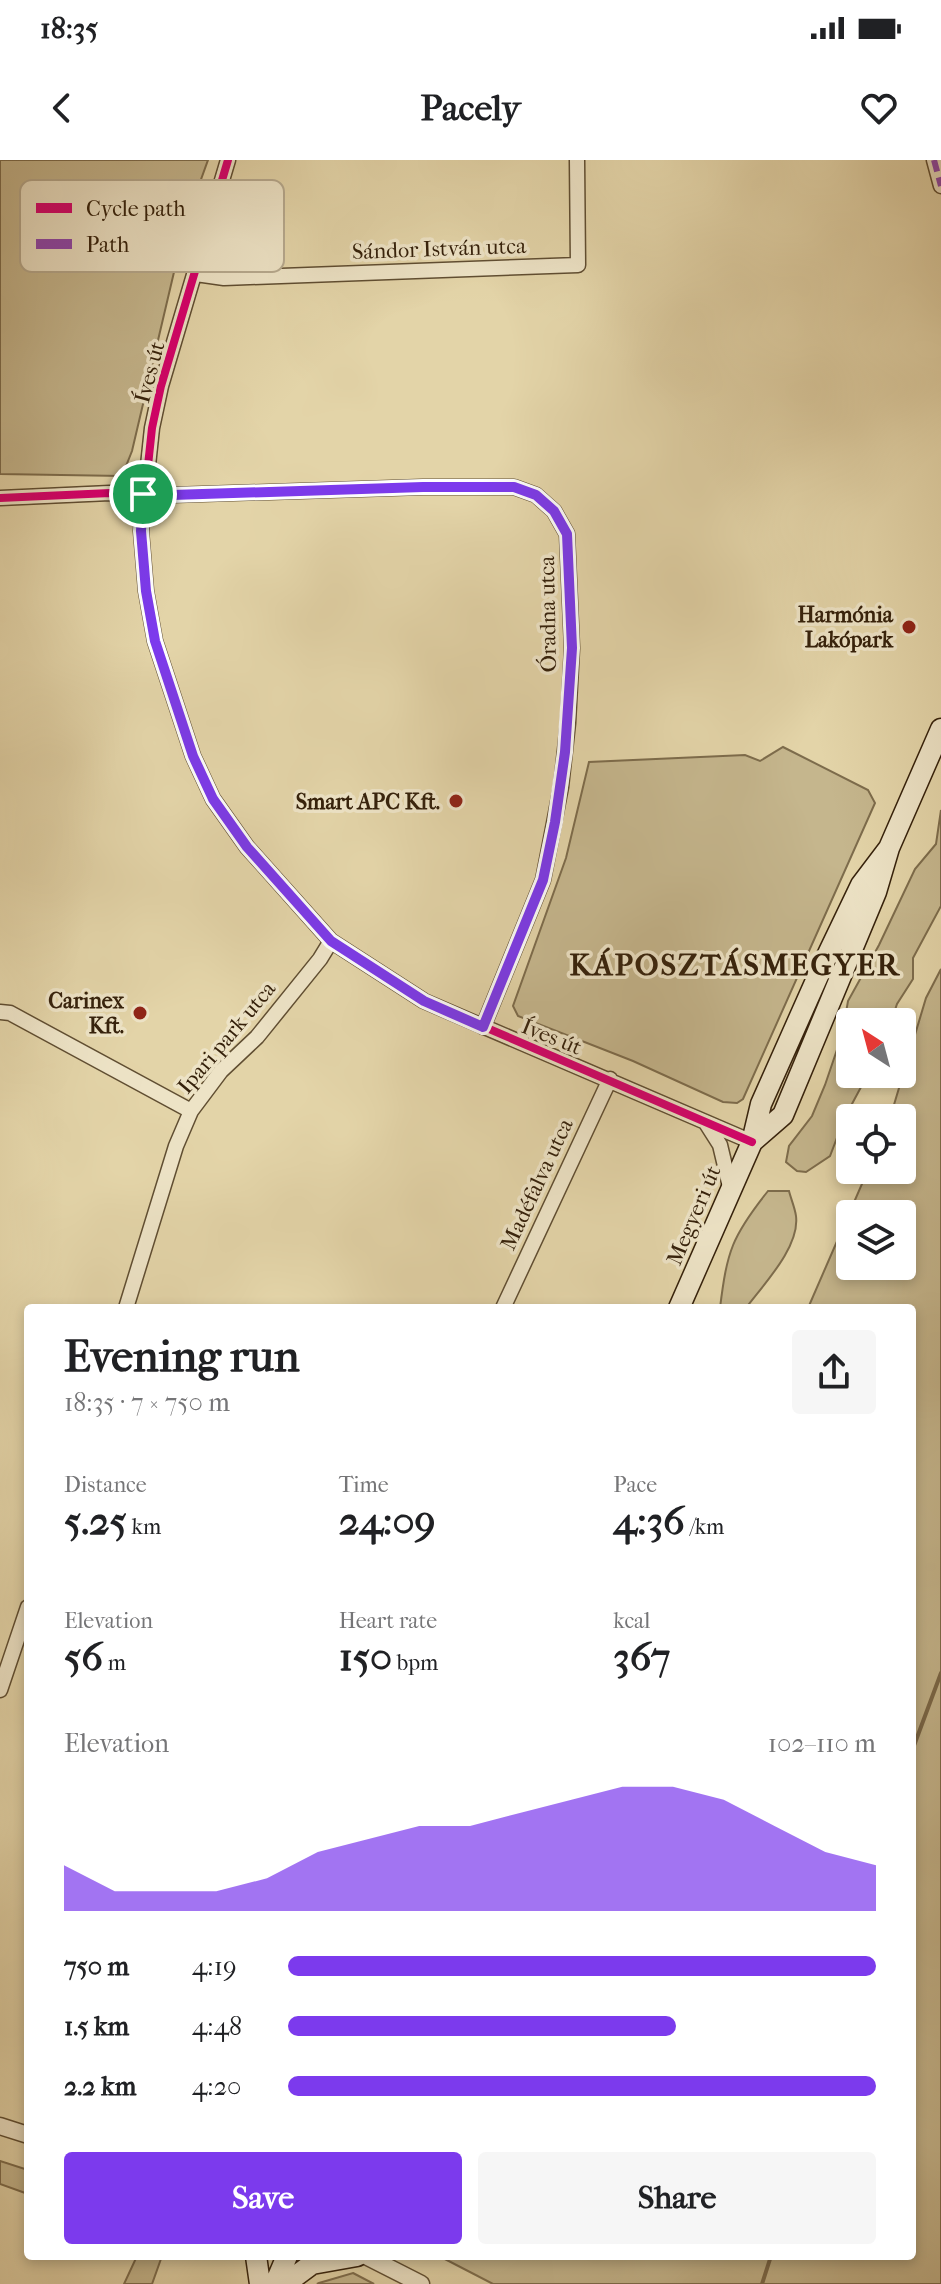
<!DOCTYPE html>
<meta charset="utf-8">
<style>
:root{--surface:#fff;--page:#f6f6f6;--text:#202124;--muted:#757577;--accent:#7c3aed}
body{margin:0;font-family:"IM FELL French Canon",serif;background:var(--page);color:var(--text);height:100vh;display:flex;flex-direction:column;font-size:30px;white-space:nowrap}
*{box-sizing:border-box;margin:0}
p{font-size:26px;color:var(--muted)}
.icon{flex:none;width:44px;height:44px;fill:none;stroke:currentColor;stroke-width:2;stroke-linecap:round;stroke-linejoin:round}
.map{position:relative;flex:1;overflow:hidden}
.sheet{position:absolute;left:24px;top:1144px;width:892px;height:956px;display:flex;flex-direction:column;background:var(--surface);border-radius:8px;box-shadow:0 4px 12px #0003}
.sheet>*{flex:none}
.needle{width:52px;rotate:324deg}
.tools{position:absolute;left:836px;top:848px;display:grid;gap:16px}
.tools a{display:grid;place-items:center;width:80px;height:80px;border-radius:8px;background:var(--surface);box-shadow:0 4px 12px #0003;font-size:40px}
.pin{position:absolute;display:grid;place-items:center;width:68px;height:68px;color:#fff;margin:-34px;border:4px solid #fff;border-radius:50%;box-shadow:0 2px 8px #0007}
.round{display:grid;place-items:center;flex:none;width:84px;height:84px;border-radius:8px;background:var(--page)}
.summary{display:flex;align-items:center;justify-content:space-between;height:136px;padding:0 40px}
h1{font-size:44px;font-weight:700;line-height:60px}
.metrics{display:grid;grid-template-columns:repeat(3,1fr);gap:12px;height:136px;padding:8px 40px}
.metrics div{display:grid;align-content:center}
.metrics b{font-size:40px;font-weight:700}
.metrics small{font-size:22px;font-weight:400}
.metrics p{font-size:22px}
.chart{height:224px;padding:16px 40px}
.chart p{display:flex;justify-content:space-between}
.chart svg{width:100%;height:144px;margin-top:8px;fill:var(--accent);opacity:.7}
.button{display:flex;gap:16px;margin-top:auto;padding:16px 40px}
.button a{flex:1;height:92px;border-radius:8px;background:var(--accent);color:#fff;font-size:32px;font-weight:700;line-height:92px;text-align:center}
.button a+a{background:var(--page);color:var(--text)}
ul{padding:0 40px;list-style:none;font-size:26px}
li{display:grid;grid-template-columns:128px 96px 1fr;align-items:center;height:60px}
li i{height:20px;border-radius:10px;background:var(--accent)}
.status{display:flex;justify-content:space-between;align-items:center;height:56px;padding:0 40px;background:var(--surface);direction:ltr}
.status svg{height:22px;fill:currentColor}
header{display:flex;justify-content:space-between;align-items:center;height:104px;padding:0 40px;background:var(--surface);font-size:36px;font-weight:700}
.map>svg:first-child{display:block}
.green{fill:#c5b68d;stroke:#7d6c4c;stroke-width:2;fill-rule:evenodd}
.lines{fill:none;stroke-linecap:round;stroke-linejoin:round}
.stream{stroke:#7a6849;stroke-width:4}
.minor-casing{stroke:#604e32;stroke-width:17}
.tertiary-casing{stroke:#604e32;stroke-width:19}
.secondary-casing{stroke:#35210b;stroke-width:23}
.minor{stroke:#ede3c6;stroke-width:14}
.tertiary{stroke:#ede3c6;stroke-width:16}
.secondary{stroke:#ede3c6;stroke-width:20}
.quiet{stroke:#8e44ad;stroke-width:6;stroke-dasharray:12 6;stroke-linecap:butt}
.cycleway-casing{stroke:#ede3c6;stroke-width:13}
.cycleway{stroke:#d6006c;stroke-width:8}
.route-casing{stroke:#fff;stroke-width:16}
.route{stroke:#7c3aed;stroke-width:10}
.poi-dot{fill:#8f2418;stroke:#ede3c6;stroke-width:3}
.labels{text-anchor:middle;stroke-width:7;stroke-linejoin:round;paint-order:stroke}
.street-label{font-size:22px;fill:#35210b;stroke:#ede3c6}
.poi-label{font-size:22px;font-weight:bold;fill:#35210b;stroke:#ede3c6;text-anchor:end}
.district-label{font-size:30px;font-weight:bold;letter-spacing:2px;fill:#35210b;stroke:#ede3c6}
.key{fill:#ede3c6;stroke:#b6a98e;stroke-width:2}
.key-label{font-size:22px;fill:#35210b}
</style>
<div class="status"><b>18:35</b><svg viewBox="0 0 49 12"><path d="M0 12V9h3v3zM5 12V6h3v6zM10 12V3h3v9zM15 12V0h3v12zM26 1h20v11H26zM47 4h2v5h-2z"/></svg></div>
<header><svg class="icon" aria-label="back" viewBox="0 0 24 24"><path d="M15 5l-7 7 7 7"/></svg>Pacely<svg class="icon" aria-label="heart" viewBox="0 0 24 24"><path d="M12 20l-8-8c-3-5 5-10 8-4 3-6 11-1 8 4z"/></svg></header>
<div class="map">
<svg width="941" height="2124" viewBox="0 0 941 2124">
<rect width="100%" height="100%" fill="#e3d4a8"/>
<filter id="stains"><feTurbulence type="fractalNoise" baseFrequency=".0025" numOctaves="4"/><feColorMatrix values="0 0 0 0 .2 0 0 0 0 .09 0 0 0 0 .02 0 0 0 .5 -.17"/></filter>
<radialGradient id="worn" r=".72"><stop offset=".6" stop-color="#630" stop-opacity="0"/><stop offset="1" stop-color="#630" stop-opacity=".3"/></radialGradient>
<path class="green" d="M0 0H208L186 61 132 291 122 316 0 314Z
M783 587 868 630 875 643 743 939 737 943 723 942 633 901 518 856 513 846 566 698 589 602 745 595 760 601Z
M941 650V746L913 798V819L897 844 891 862H850V914H868L845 957 830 996 806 1012 797 1011 786 1002 789 986 812 956 825 925 842 875 848 841 879 785 915 709 936 684Z
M941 809V2124H493L439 2096H912V1148H808L868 1010H902V958H890L926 838ZM902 1054V1106H850V1054Z
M768 1031H789C791 1039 795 1048 796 1056 800 1087 763 1125 746 1148H720C727 1091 732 1076 768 1031Z
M0 2001 28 2010V2034L0 2024Z
M137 2096H162L152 2124H124Z
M353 2113 374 2124H317L319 2123Z"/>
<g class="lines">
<path class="stream" d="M912 1591 941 1513
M762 2124 771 2096"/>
<defs>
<path id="minor" d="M228 0 161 226 152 268 141 371 146 431 155 481 193 596 213 639 247 687 331 781 424 841 752 982
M934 0 941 26
M196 114 224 118 578 105 577 0
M0 338 110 333 172 335 423 327H514L536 335 554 351 567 374 572 488 568 563 561 627 543 720 483 867
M0 852 10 853 191 951
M706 963 720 985 730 1027
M126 1148 176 986 191 951 221 911 257 877 320 799 331 781
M503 1148 610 919
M0 1530 28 1447"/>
<path id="tertiary" d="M0 1966 28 1975
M366 2096 421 2124"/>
<path id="secondary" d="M752 982 783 955 876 732 889 688 941 569
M679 1148 752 982 761 944 826 798 861 725 889 688
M256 2096 260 2124
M275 2124 287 2096
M285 2124 312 2104 357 2096"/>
</defs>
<use href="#minor" class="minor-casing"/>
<use href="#tertiary" class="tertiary-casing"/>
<use href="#secondary" class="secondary-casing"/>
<use href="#minor" class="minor"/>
<use href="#tertiary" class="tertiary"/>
<use href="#secondary" class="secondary"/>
<path class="quiet" d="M934 0 941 26"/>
<defs>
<path id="cycleway" d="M228 0 161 226 152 268 141 371 146 431 155 481 193 596 213 639 247 687 331 781 424 841 752 982
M0 338 110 333 172 335 423 327H514L536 335 554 351 567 374 572 488 568 563 561 627 543 720 483 867"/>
</defs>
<use href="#cycleway" class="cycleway-casing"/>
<use href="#cycleway" class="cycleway"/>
</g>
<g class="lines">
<defs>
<path id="route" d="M423 327H514L536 335 554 351 567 374 572 488 565 592 555 662 543 720 483 867 424 841 331 781 247 687 213 639 193 596 155 481 146 431 141 371 143 334 172 335Z"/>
</defs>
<use href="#route" class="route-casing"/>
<use href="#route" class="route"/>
</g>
<g class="poi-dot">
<circle cx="909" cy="467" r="8"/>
<circle cx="456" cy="641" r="8"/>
<circle cx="140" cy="853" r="8"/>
</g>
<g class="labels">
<g class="street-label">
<text transform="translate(439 88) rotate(-2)" y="8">Sándor István utca</text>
<text transform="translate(149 212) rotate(-75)" y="8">Íves út</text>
<text transform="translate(547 454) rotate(-91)" y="8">Óradna utca</text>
<text transform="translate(552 876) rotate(22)" y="8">Íves út</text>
<text transform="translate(226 877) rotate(-50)" y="8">Ipari park utca</text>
<text transform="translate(536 1024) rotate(-65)" y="8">Madéfalva utca</text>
<text transform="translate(693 1055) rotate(-67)" y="8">Megyeri út</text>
</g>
<g class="poi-label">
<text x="893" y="462">Harmónia<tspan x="893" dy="25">Lakópark</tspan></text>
<text x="440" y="649">Smart APC Kft.</text>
<text x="124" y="848">Carinex<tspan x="124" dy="25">Kft.</tspan></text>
</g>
<g class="district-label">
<text x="735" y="815">KÁPOSZTÁSMEGYER</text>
</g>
</g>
<rect x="20" y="20" width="264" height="92" rx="12" class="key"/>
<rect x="36" y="43" width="36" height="10" fill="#d6006c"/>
<rect x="36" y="79" width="36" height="10" fill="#8e44ad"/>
<g class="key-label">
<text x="86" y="56">Cycle path</text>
<text x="86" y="92">Path</text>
</g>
<rect width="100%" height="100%" filter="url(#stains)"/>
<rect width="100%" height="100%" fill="url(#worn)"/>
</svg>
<div class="tools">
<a><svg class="needle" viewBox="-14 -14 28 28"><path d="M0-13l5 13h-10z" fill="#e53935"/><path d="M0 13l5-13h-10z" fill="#757577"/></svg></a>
<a><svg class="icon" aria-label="locate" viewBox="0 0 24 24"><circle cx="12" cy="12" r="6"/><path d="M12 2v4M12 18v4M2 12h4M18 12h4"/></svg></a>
<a><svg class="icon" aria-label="layers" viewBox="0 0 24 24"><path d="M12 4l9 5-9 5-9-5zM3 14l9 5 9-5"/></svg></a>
</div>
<div class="pin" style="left:143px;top:334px;background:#1e9e55"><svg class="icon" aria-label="arrive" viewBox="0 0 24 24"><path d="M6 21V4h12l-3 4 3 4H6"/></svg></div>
<section class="sheet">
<div class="summary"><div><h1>Evening run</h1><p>18:35 · 7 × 750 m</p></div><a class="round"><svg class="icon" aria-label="share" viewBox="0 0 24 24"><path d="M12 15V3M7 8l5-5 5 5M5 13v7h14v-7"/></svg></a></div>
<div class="metrics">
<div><p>Distance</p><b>5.25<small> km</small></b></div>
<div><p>Time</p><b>24:09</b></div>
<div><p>Pace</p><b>4:36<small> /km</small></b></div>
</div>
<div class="metrics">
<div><p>Elevation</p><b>56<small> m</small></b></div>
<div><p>Heart rate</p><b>150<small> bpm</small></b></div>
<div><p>kcal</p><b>367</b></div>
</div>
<div class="chart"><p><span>Elevation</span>102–110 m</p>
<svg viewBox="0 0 160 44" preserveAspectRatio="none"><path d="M0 44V30L10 38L20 38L30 38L40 34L50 26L60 22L70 18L80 18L90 14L100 10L110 6L120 6L130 10L140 18L150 26L160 30V44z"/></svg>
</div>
<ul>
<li><b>750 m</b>4:19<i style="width:100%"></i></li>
<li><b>1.5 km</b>4:48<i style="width:66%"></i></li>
<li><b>2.2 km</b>4:20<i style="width:100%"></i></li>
</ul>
<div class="button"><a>Save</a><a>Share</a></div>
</section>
</div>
